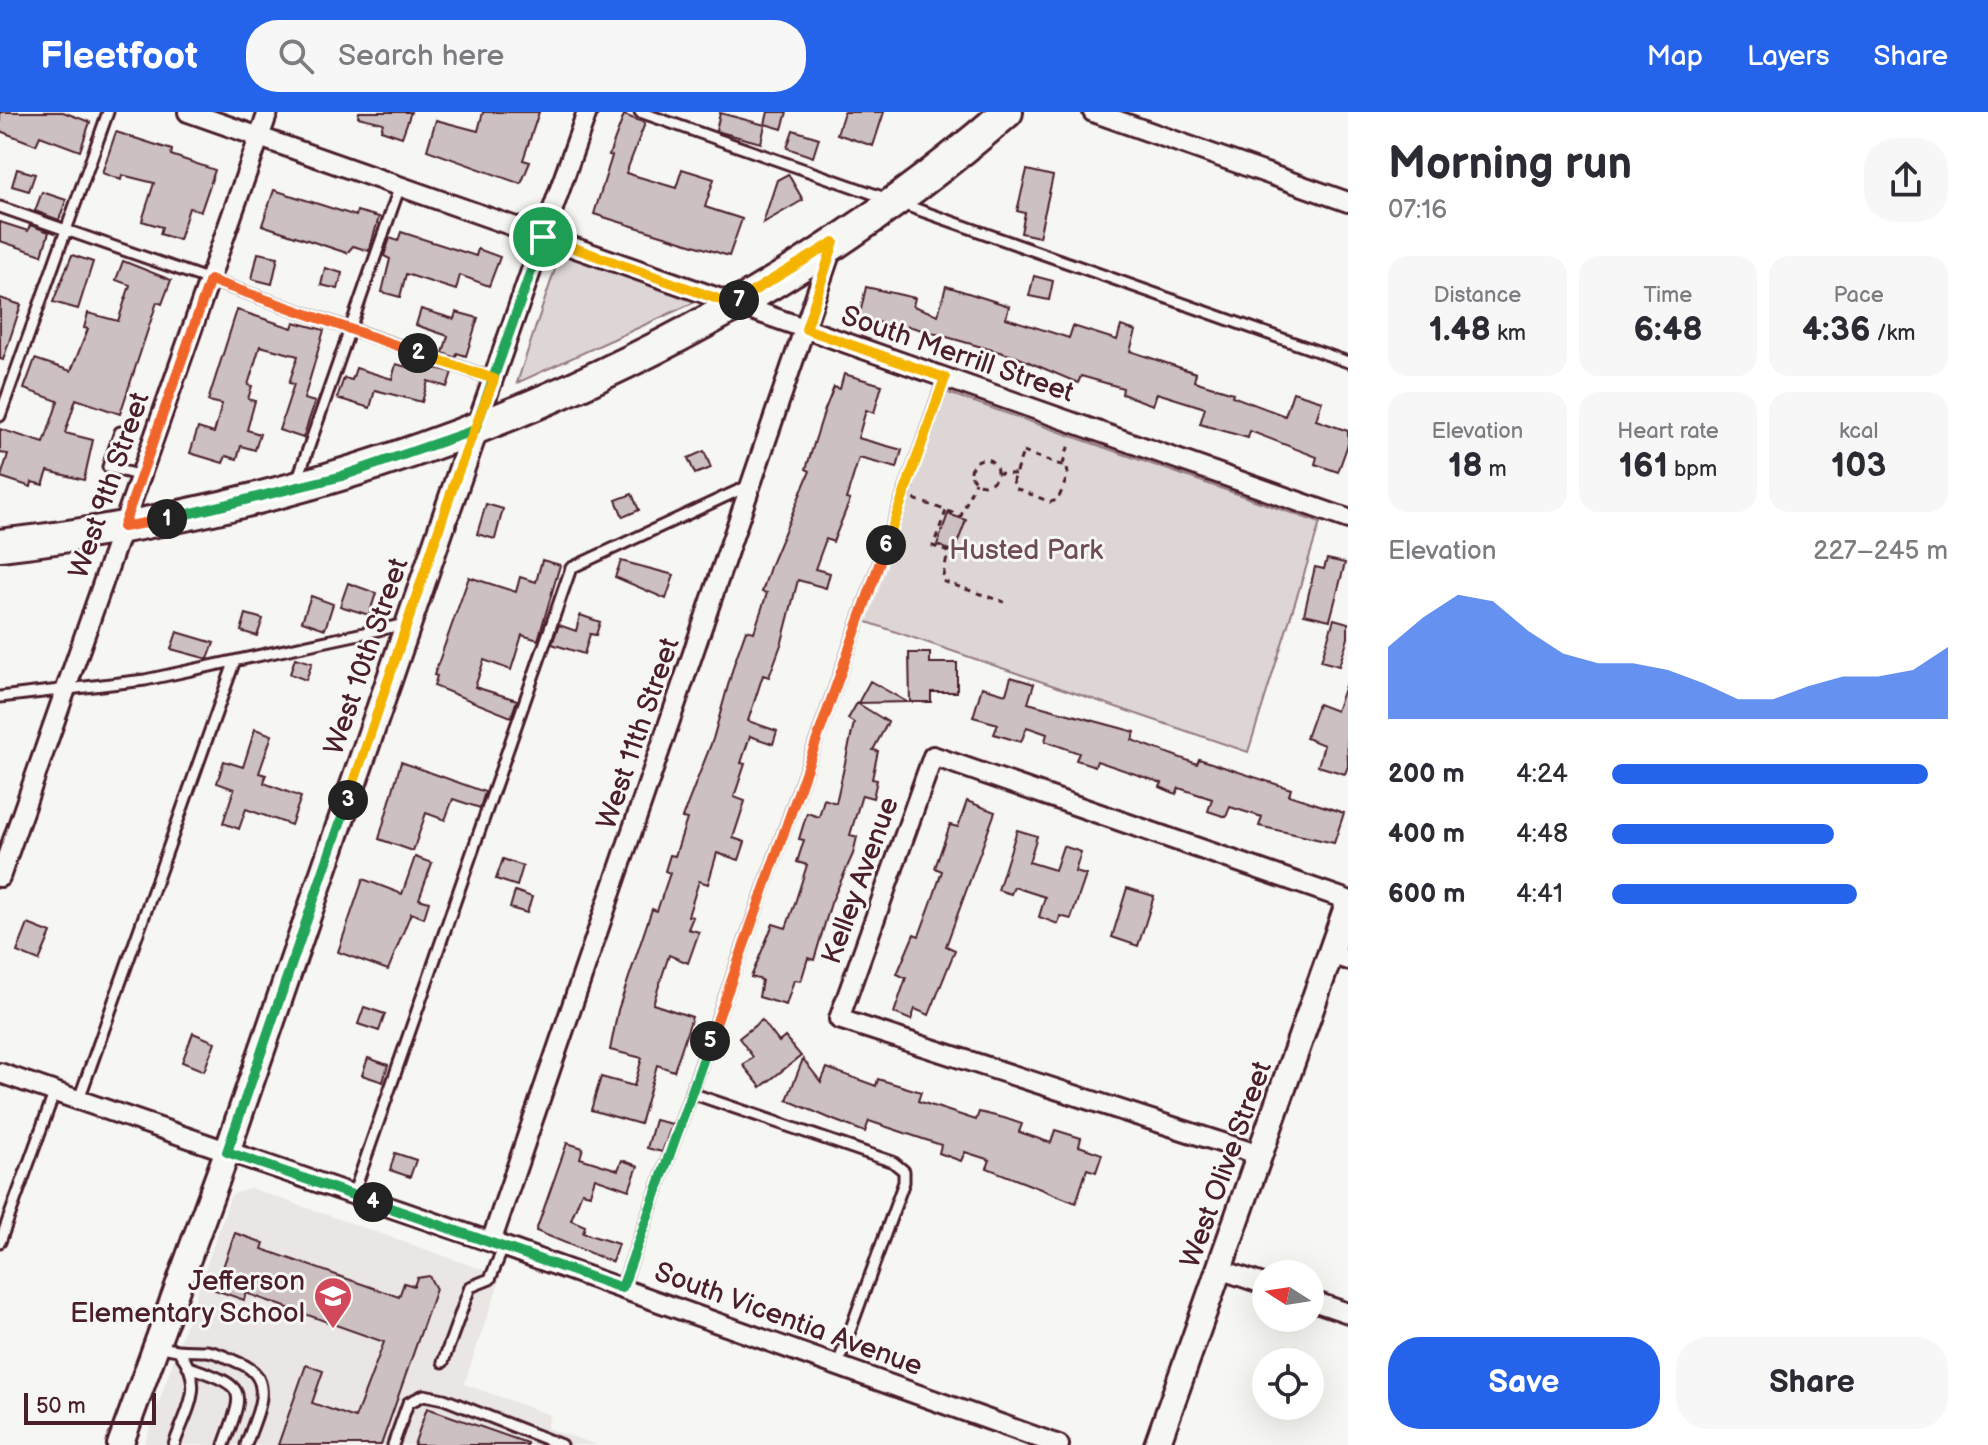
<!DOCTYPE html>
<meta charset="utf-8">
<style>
:root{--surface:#fff;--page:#f7f7f7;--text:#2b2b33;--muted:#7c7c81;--accent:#2563eb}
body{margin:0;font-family:"Balsamiq Sans",sans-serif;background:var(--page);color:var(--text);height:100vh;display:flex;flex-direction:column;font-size:30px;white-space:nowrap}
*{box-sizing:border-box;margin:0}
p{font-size:26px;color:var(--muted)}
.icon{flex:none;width:44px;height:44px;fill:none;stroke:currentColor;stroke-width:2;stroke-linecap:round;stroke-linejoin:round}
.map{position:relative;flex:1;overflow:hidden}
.sheet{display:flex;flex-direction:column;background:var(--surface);width:640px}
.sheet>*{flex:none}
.needle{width:52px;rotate:282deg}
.tools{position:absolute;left:1252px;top:1148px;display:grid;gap:16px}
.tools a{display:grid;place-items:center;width:72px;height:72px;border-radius:50%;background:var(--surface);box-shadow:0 8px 32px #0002;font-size:40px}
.scale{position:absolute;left:24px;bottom:20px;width:132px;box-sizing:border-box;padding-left:8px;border:4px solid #4a1f2b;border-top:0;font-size:22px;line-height:28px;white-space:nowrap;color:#4a1f2b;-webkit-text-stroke:6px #f6f6f2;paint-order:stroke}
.pin{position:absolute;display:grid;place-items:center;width:68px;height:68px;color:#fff;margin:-34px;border:4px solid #fff;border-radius:50%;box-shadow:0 2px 8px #0007}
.km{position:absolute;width:40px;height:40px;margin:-20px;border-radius:50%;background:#222;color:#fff;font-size:22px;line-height:40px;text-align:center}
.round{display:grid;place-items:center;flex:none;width:84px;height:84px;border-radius:32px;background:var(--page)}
.headline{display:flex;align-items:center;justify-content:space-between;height:136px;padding:0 40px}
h1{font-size:44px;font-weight:600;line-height:60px}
.metrics{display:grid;grid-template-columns:repeat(3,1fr);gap:12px;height:136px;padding:8px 40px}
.metrics div{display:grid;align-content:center;border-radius:20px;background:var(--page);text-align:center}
.metrics b{font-size:34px;font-weight:600}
.metrics small{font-size:22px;font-weight:400}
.metrics p{font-size:22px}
.chart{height:224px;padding:16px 40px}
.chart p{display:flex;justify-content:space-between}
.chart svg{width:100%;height:144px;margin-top:8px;fill:var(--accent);opacity:.7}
.primary-button{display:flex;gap:16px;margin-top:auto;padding:16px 40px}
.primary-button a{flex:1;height:92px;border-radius:32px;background:var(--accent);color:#fff;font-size:32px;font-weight:600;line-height:92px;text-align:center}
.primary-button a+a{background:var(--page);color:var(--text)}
ul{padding:0 40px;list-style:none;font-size:26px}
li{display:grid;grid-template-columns:128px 96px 1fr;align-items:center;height:60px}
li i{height:20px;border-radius:10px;background:var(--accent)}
header{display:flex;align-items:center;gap:48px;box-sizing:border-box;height:112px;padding:0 40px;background:var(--accent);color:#fff}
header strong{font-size:38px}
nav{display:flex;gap:44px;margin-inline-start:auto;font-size:28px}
.search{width:560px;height:72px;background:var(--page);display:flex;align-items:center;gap:20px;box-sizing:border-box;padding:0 28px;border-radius:32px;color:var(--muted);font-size:30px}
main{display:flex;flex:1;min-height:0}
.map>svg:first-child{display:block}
.built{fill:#e9e6e3}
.green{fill:#ddd6d5;stroke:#947a80;stroke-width:2}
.building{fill:#ccc1c0;stroke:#4a1f2b;stroke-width:2}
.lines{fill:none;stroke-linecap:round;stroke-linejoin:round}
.service-casing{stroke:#4a1f2b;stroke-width:15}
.minor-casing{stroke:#4a1f2b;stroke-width:24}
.tertiary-casing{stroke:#4a1f2b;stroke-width:30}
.primary-casing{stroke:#4a1f2b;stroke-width:36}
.path{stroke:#4a1f2b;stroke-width:3;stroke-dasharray:6 6;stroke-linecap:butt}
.service{stroke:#f6f6f2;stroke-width:9}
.minor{stroke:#f6f6f2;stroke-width:18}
.tertiary{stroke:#f6f6f2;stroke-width:24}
.primary{stroke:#f6f6f2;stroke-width:30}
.split-1-casing{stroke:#fff;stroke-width:16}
.split-2-casing{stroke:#fff;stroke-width:16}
.split-3-casing{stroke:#fff;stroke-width:16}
.split-4-casing{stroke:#fff;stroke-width:16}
.split-5-casing{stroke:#fff;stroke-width:16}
.split-6-casing{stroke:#fff;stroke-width:16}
.split-7-casing{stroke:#fff;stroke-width:16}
.split-8-casing{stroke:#fff;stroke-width:16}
.split-1{stroke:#22a559;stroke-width:10}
.split-2{stroke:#f0652b;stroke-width:10}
.split-3{stroke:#f5b400;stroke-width:10}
.split-4{stroke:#22a559;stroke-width:10}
.split-5{stroke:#22a559;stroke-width:10}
.split-6{stroke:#f0652b;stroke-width:10}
.split-7{stroke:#f5b400;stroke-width:10}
.split-8{stroke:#f5b400;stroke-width:10}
.labels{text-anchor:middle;stroke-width:6;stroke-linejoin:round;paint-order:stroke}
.street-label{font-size:28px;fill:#4a1f2b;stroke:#f6f6f2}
.park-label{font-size:28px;fill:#6f4d56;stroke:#f6f6f2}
.poi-label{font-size:28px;fill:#4a1f2b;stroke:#f6f6f2;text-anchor:end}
</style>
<header>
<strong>Fleetfoot</strong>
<div class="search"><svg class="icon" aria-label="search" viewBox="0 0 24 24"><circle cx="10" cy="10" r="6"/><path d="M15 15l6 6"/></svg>Search here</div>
<nav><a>Map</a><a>Layers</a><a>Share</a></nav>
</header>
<main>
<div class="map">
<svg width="1348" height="1333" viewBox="0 0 1348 1333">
<rect width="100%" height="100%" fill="#f6f6f2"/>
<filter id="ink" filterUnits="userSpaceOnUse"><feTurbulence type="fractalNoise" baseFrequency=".0125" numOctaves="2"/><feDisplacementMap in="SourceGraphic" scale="16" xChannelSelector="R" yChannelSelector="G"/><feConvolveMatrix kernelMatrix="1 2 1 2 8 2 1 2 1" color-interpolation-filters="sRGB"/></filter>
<g filter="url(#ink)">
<path class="built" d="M250 1076 501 1164 464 1272 550 1303 547 1316 597 1333H144L231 1083Z"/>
<path class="green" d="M560 142 695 190 517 271Z
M934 276 1320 411 1248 640 855 506Z"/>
<path class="building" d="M0 0H63L90 10 80 39 40 24 36 33 0 19Z
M359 0H411L402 25 381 18 383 11 358 5Z
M483 0H539L523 48 530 50 521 72 427 38 436 8 478 19Z
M768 0H787L782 17 765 12Z
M844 0H884L873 34 837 22Z
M720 1 765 13 761 31 716 19Z
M624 3 645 11 626 61 676 76 682 57 714 67 705 95 742 107 729 144 594 102 612 44 609 43Z
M793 18 819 26 813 45 787 36Z
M116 20 172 38 171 43 215 58 201 99 189 96 179 128 160 122 162 115 142 109 154 71 122 63 121 68 102 61Z
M17 57 35 62 29 79 12 74Z
M1027 58 1053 64 1039 125 1021 121 1025 101 1017 99Z
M788 62 803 88 763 111 777 68Z
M274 78 356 104 357 99 379 105 369 139 353 134 347 141 262 113Z
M42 80 66 88 59 108 35 99Z
M0 110 28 119 30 113 49 120 42 143 0 129Z
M401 120 476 144 478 137 500 145 489 174 460 163 456 178 406 162 400 185 382 180 390 147 384 144 390 126 398 129Z
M258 141 278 145 272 172 252 167Z
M72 143 93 150 78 197 53 190Z
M123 149 171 168 162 192 157 190 120 302 76 287 65 321 93 328 84 368 48 359 43 373 32 370 31 375 1 365 8 342 0 341V317L44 331 58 289 24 277 35 247 71 259 88 217 84 216 88 201 118 209 130 173 116 168Z
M325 156 342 161 338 177 321 173Z
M1034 164 1053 169 1049 188 1029 184Z
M946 174 1009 194 1006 206 1069 226 1073 214 1117 228 1121 214 1136 219 1130 239 1196 261 1194 269 1233 281 1232 284 1285 304 1293 280 1322 289 1316 308 1348 319V332L1338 360 1315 352 1317 345 1250 319 1248 326 1200 312 1205 296 1157 281 1153 293 1122 282 1123 276 1081 264 1078 271 1017 245 908 214 907 217 859 206 866 175 915 186 913 194 938 203Z
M0 186 21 193 3 248 0 247Z
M421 197 454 207 456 200 478 206 466 244 457 241 456 246 443 241 448 224 416 213Z
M237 198 292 216 294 210 324 218 304 287 315 290 303 326 279 318 294 272 289 271 298 244 260 234 248 273 252 274 248 287 255 289 247 318 260 322 255 338 241 334 237 347 226 344 223 351 190 341 198 316 214 321 222 292 208 289Z
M415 251 452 260 447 275 428 269 422 290 375 278 370 296 337 286 344 266 352 268 356 256 392 267 396 252 414 257Z
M844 262 882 273 874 301 866 298 858 326 902 338 897 356 859 346 846 387 850 388 833 430 826 427 815 457 830 461 826 476 798 468 782 530 769 565 763 563 748 609 777 619 773 632 750 624 741 651 745 652 734 685 745 689 733 726 745 730 739 748 717 741 708 772 699 769 688 804 693 805 688 817 699 820 688 851 669 843 653 892 692 905 674 959 657 953 640 1012 591 998 601 965 634 974 642 946 610 938 618 898 652 797 657 799 670 761 665 759 670 743 675 744 687 707 682 706 713 627 734 552 746 518 754 520 767 481 762 480 771 452 810 359 806 357 824 300 834 275 840 277Z
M704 339 711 356 695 362 688 346Z
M632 382 639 398 623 405 616 388Z
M486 392 503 397 495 427 477 422Z
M948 402 966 408 954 440 937 433Z
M1327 447 1345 451 1330 508 1304 502 1315 455 1324 457Z
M542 448 560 453 538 528 522 523 511 558 484 548 475 575 517 588 511 605 434 574 437 564 434 563 469 465 516 480 520 465 536 470Z
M621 449 674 463 666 487 615 465Z
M348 471 376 481 369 503 340 494Z
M311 484 333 492 325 517 302 509Z
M246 502 263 507 257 524 241 519Z
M580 503 600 510 596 523 590 522 584 542 552 532 559 513 576 519Z
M1334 507 1348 511V526L1339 554 1321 549Z
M177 520 214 531 208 547 171 537Z
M909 541H930V551H957V580H931V590H910Z
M295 546 312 551 306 568 290 562Z
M1011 565 1034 572 1028 591 1135 620 1132 628 1197 652 1199 647 1291 677 1289 683 1344 701 1334 731 1259 714 1262 705 1230 695 1226 705 1208 699 1212 687 1179 676 1176 682 1160 675 1162 671 1097 649 1095 654 1076 648 1079 641 1045 629 1047 622 1027 615 1021 630 994 622 998 612 973 605 982 575 1006 582Z
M870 569 907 590 858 591Z
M1346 571 1348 654 1345 662 1318 654 1324 633 1306 626 1318 592 1336 599Z
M857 591 888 610 873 638 878 639 872 667 877 668 873 686 862 683 850 723 857 725 853 742 831 791 814 848 808 846 801 869 794 868 786 893 759 885 762 868 751 865 773 812 786 816 794 794 807 753 797 750 804 728 799 727 807 701 819 705 824 687 836 691 854 611 848 607Z
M255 617 272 623 259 661 266 663 264 671 301 685 291 713 246 697 239 717 223 711 234 677 217 671 224 649 243 655Z
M401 650 485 680 480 696 453 687 445 708 426 701 413 739 379 727Z
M967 689 995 700 946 834 955 838 929 903 915 897 911 908 894 901 906 866 897 862 914 822 919 824 934 783 942 759 935 756 950 713 958 715Z
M1017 718 1037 724 1029 750 1055 758 1063 734 1081 740 1075 760 1086 763 1071 807 1060 804 1058 812 1039 805 1045 785 1014 775 1011 782 998 778Z
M415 745 432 751 419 787 429 790 424 806 411 801 388 858 338 840 363 767 402 782Z
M503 747 523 754 517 774 496 767Z
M1127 776 1154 784 1138 834 1112 825Z
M515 779 532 785 527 801 510 796Z
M28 812 51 821 39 849 17 840Z
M364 895 385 902 379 919 358 912Z
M762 908 779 930 785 925 801 944 761 975 743 953 753 945 739 926Z
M193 921 215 930 204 959 182 950Z
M368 946 388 953 383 970 362 963Z
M803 947 821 970 827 956 876 974 878 967 921 980 918 989 976 1008 979 1000 1004 1006 1022 1012 1019 1020 1051 1031 1055 1018 1081 1026 1079 1034 1102 1042 1096 1060 1087 1057 1076 1091 987 1056 990 1048 965 1040 961 1049 939 1041 941 1033 869 1009 865 1020 836 1009 787 988Z
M655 1008 672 1012 662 1040 647 1036Z
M567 1031 583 1036 580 1046 618 1058 622 1048 638 1054 629 1078 595 1066 590 1082 582 1080 571 1108 585 1114 583 1121 618 1132 612 1150 536 1119Z
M395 1041 416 1048 410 1065 390 1058Z
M235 1121 264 1131 262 1137 399 1185 404 1171 414 1174 417 1166 429 1164 436 1177 381 1333H278L306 1253 323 1259 312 1291 355 1306 384 1230 246 1181 244 1188 215 1178Z
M427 1296 527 1331V1333H414Z"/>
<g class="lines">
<defs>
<path id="service" d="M640 0 888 87
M902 92 1348 250
M0 95 494 267
M0 304 108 0
M120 320 108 355 141 364
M298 366 400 74
M0 585 145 568 406 512
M691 981 893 1050 904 1059V1070L838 1252
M79 987 234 551
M353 1083 571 456 750 373
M0 1130 55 979
M622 1176 945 266
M159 1234C179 1240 188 1238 207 1239 217 1240 228 1246 237 1250 279 1265 256 1302 246 1333
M443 1250 470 1175 490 1167 504 1134
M192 1256C250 1276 243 1279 224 1333
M174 1333C186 1298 206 1274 180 1241
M393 1333 408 1291 424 1283 444 1287 561 1333"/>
<path id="minor" d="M188 0 1348 407
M1093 0 1348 90
M475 318 587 0
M0 765 268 0
M1331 842 1348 848
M0 961 491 1130 1059 1333
M1260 1043 839 907 933 644 1348 788
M491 1130 833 133
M1219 1157 1266 1173
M1310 1188 1348 1201"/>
<path id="tertiary" d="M120 1333 227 1040 475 318
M1157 1333 1348 792"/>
<path id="primary" d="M0 433C365 392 729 242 1007 0"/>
</defs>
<use href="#service" class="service-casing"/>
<use href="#minor" class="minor-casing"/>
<use href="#tertiary" class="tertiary-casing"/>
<use href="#primary" class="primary-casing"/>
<path class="path" d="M1023 340 1067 355 1068 363 1058 388 1050 390 1015 376 1013 368Z
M971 360a13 13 0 1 1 26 0a13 13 0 1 1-26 0Z
M1063 352 1070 329
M997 361 1015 362
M914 387 961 404 975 370
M946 399 933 434 948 440 942 469 1004 490"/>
<use href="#service" class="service"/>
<use href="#minor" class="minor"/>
<use href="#tertiary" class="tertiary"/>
<use href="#primary" class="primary"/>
</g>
</g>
<g class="lines" filter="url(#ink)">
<defs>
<path id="split-1" d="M167 407 339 365 475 318 543 125"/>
<path id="split-2" d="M167 407 123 415 210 168 418 241"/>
<path id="split-3" d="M348 688 457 363 494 267 418 241"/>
<path id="split-4" d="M348 688 227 1040 373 1090"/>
<path id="split-5" d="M373 1090 622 1176 710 929"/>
<path id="split-6" d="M710 929 886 433"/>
<path id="split-7" d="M739 188 834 130 806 217 945 266 886 433"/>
<path id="split-8" d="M543 125 732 192 739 188"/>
</defs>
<use href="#split-1" class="split-1-casing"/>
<use href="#split-2" class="split-2-casing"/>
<use href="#split-3" class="split-3-casing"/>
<use href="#split-4" class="split-4-casing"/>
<use href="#split-5" class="split-5-casing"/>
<use href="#split-6" class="split-6-casing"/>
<use href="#split-7" class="split-7-casing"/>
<use href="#split-8" class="split-8-casing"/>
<use href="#split-1" class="split-1"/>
<use href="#split-2" class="split-2"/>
<use href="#split-3" class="split-3"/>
<use href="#split-4" class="split-4"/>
<use href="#split-5" class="split-5"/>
<use href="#split-6" class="split-6"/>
<use href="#split-7" class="split-7"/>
<use href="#split-8" class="split-8"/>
</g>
<defs>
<symbol id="school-pin" viewBox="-11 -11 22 30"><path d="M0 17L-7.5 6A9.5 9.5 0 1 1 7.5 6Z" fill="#d1495b" stroke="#f6f6f2"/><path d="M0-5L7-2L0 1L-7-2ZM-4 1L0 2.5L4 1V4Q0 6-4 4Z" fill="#fff"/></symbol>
</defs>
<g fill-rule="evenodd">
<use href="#school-pin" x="311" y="1162" width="44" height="60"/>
</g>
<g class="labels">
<g class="street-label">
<text transform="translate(958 241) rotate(19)" y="10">South Merrill Street</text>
<text transform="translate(108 373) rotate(-71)" y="10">West 9th Street</text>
<text transform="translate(365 544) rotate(-71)" y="10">West 10th Street</text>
<text transform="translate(637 621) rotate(-71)" y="10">West 11th Street</text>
<text transform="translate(859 768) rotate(-70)" y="10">Kelley Avenue</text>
<text transform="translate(1225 1052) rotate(-70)" y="10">West Olive Street</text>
<text transform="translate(789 1206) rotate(20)" y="10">South Vicentia Avenue</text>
</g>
<g class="park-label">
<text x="1026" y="447">Husted Park</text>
</g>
<g class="poi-label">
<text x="305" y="1178">Jefferson<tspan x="305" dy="32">Elementary School</tspan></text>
</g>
</g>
</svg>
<div class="tools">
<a><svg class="needle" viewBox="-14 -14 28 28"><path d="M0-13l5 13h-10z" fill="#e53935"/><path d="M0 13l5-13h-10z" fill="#7c7c81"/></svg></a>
<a><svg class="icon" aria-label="locate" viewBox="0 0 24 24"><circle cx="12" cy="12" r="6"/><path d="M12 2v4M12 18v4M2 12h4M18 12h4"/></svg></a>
</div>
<div class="scale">50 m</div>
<div class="pin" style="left:543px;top:125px;background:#1e9e55"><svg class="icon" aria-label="arrive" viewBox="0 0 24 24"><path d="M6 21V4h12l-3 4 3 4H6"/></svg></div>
<b class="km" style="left:167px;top:407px">1</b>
<b class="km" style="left:418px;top:241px">2</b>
<b class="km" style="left:348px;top:688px">3</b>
<b class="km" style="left:373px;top:1090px">4</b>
<b class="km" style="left:710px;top:929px">5</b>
<b class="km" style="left:886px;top:433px">6</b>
<b class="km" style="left:739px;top:188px">7</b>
</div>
<section class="sheet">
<div class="headline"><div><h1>Morning run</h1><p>07:16</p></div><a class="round"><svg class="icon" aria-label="share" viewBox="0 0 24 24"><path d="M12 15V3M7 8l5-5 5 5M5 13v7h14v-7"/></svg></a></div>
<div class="metrics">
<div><p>Distance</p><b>1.48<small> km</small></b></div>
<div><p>Time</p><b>6:48</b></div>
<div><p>Pace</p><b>4:36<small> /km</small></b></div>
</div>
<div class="metrics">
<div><p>Elevation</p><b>18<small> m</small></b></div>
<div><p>Heart rate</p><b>161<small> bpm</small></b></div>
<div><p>kcal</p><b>103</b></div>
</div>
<div class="chart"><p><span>Elevation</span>227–245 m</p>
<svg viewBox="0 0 160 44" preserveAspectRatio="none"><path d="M0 44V22L10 13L20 6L30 8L40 17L50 24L60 27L70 27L80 29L90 33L100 38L110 38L120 34L130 31L140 31L150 29L160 22V44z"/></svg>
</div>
<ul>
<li><b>200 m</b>4:24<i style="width:94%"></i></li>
<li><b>400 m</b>4:48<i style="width:66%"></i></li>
<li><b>600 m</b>4:41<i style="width:73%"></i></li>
</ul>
<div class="primary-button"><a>Save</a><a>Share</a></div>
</section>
</main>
